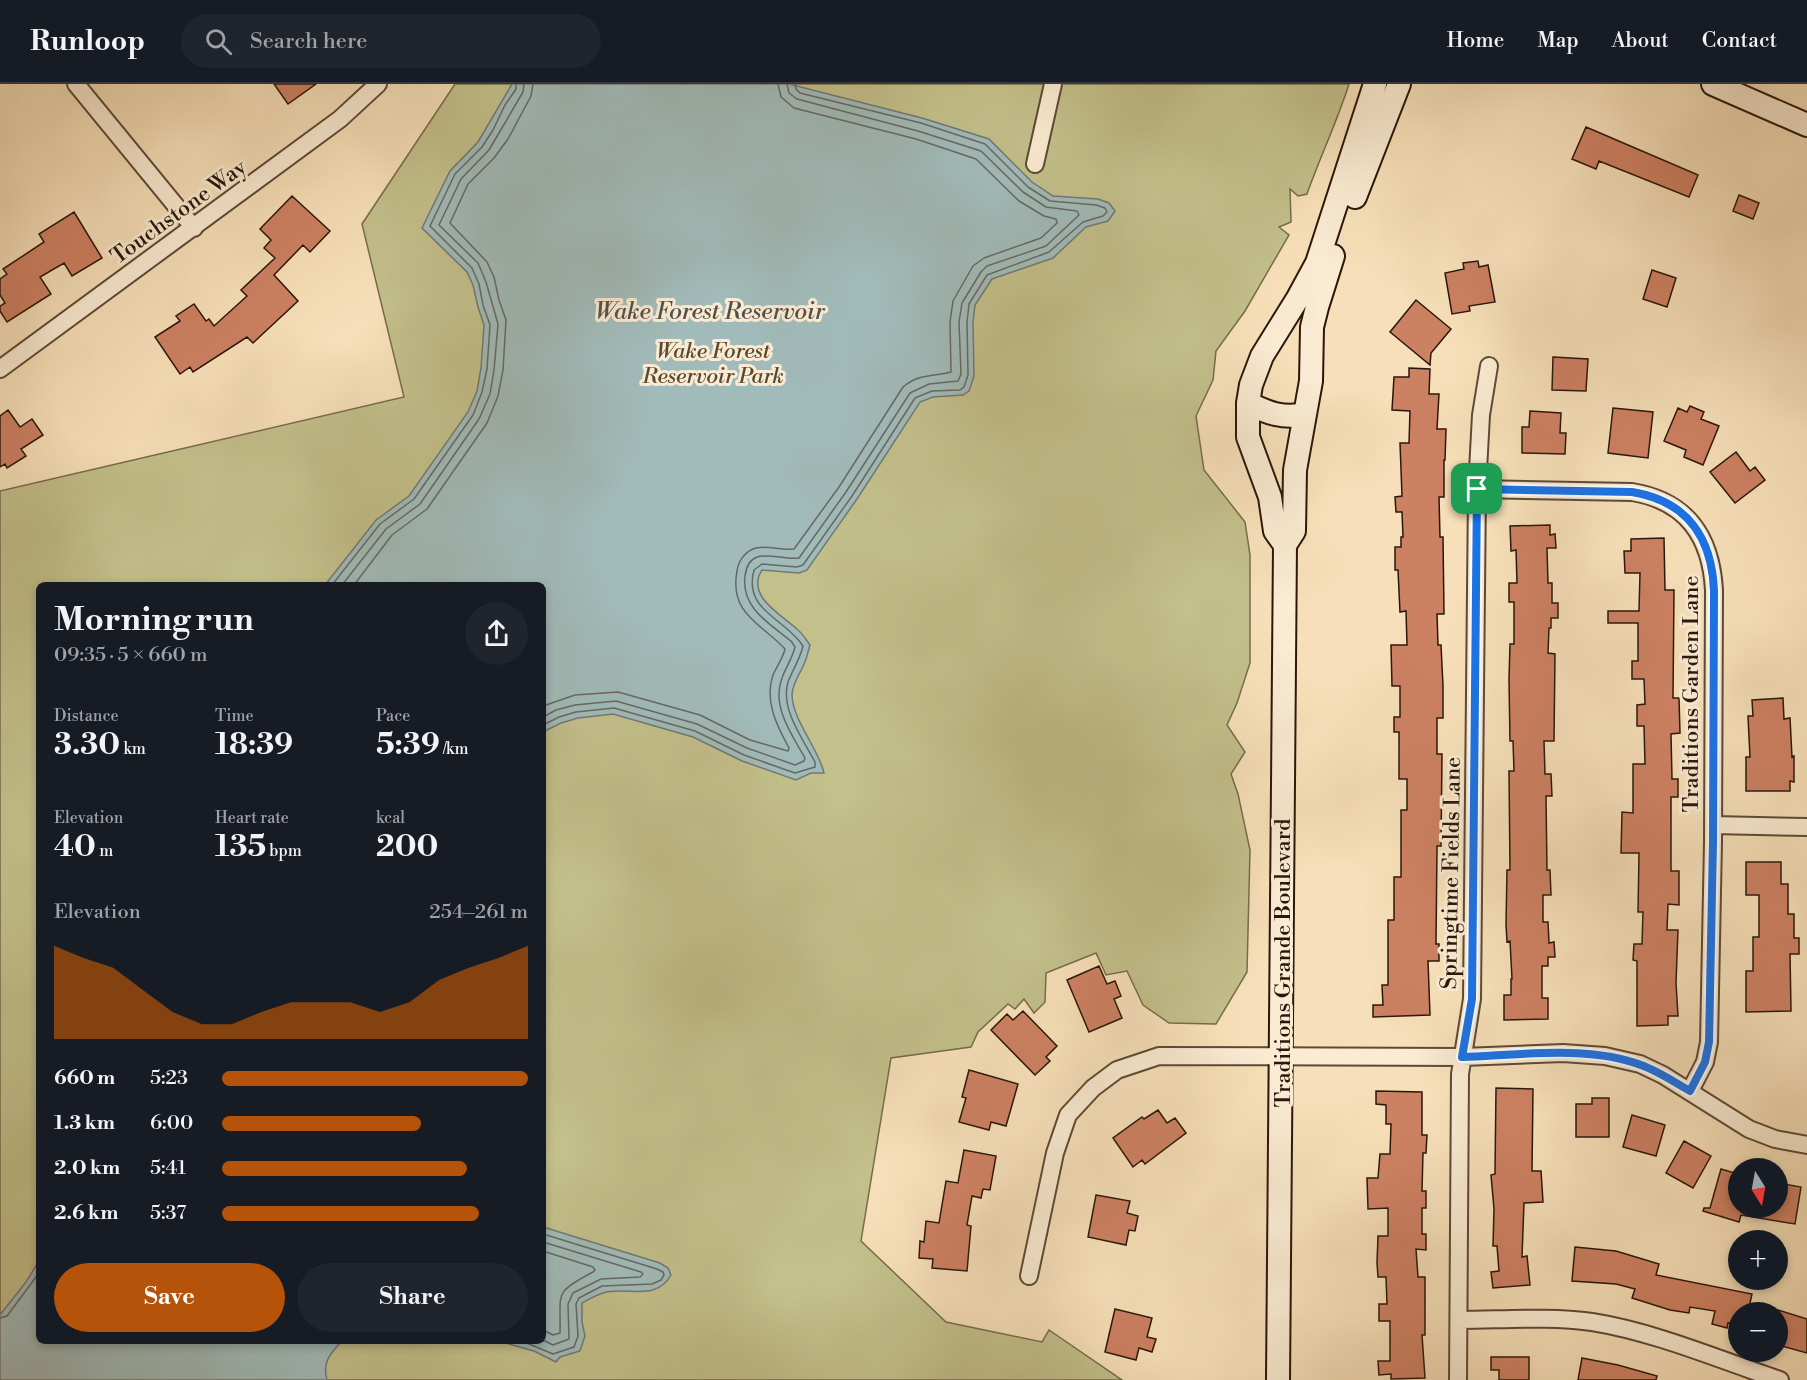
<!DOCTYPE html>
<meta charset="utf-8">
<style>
:root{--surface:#171b24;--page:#20242c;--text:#f1f3f6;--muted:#9ea1a6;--line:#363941;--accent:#b45309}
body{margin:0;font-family:"Libre Bodoni",serif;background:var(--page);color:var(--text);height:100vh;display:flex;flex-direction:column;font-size:22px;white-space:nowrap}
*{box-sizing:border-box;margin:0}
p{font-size:20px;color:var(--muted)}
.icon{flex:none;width:33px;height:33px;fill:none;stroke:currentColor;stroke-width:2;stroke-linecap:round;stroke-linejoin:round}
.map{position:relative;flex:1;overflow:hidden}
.side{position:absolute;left:36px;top:498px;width:510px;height:762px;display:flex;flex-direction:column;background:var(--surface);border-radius:9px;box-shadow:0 3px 9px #0003}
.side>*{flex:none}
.needle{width:39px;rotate:169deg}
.fabs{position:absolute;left:1728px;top:1074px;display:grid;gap:12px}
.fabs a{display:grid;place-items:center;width:60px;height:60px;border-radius:50%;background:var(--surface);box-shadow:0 3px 9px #0003;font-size:30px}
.pin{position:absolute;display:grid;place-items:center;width:51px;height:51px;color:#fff;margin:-26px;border-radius:12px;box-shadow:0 3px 9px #0006}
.round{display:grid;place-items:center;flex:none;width:63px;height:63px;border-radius:32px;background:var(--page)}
.head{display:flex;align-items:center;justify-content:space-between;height:102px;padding:0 18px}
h1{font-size:33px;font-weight:800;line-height:45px}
.figures{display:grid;grid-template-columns:repeat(3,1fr);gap:9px;height:102px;padding:6px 18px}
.figures div{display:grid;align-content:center}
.figures b{font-size:30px;font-weight:800}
.figures small{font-size:16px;font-weight:400}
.figures p{font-size:16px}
.chart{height:168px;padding:12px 18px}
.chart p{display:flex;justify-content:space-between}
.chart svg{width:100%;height:108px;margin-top:6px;fill:var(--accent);opacity:.7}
.action{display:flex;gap:12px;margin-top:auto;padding:12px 18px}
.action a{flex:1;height:69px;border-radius:36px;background:var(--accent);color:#fff;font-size:24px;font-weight:800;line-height:69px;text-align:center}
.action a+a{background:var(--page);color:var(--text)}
ul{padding:0 18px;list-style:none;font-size:20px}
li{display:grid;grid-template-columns:96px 72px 1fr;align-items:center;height:45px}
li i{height:15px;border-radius:8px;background:var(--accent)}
header{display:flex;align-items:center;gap:36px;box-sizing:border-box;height:84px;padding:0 30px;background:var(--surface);border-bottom:2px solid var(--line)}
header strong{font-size:28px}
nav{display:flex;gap:33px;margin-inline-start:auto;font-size:21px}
.search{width:420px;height:54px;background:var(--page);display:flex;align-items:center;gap:15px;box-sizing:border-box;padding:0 21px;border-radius:33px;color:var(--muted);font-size:22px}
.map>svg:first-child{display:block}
.green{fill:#c3c08b;stroke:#766c4c;stroke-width:1.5;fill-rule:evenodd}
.water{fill:#a1bbba;stroke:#717974;stroke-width:1.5}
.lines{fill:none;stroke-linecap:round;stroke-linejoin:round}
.shore{stroke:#666963;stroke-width:1.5}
.building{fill:#cd8163;stroke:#2a170c;stroke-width:1.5}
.street-casing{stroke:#5d4937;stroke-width:20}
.secondary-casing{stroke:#2a170c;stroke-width:26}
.street{stroke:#faebd2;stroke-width:16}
.secondary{stroke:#faebd2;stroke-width:22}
.route-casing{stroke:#fff;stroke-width:12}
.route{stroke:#1a73e8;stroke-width:8}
.labels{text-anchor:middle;stroke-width:6;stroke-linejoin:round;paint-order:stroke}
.street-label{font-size:22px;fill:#2a170c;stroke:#faebd2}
.park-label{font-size:22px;font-style:italic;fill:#584a32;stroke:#faebd2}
.water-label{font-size:24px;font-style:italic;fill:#545049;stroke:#faebd2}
</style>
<header>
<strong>Runloop</strong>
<div class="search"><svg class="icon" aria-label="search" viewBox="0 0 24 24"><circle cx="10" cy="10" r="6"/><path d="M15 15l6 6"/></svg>Search here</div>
<nav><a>Home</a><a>Map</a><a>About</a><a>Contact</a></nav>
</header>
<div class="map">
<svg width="1807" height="1296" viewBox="0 0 1807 1296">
<rect width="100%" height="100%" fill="#f7e0b9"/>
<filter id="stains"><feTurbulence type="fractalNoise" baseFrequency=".00333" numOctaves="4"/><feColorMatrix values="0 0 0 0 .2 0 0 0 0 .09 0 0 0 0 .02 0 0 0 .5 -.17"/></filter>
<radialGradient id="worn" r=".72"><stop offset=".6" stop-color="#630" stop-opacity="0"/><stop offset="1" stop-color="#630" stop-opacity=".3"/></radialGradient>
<path class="green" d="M455 0H1349C1337 38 1320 73 1307 110L1298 112 1290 105 1291 138 1279 143 1289 151 1245 227 1216 267 1213 296 1196 332 1204 386 1245 438 1250 471V579L1237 619 1227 641 1245 668 1231 690 1238 710 1250 766 1247 888 1216 940 1169 939 1143 921 1127 887 1106 891 1096 869 1046 889 1045 918 1034 929 1024 915 1015 925 1008 920 978 948 971 963 891 974 861 1157 946 1238 1042 1258 1049 1246 1122 1296H0V407L404 313 362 140ZM39 501H543V1257H39Z"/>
<path class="water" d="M512 0H789L922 34 989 55 1032 98 1053 112 1098 115 1109 119 1115 127 1108 137 1086 143 1053 174 992 195 975 221 973 238 974 292 969 307 963 311 933 313 920 318 857 415 807 486 799 489 762 486C745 512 782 531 798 546 803 550 806 556 810 561 808 567 807 574 804 580 800 590 793 598 792 610 792 636 818 663 824 689H811L796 696 742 677 693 653 613 630 578 634 561 639 543 648V501H325L376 436 409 412 468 328 477 307 481 284 484 241 478 223 473 201 467 188 422 144 450 87 478 58Z
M543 1143 660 1179 668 1184 671 1191C656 1218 627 1202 603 1209 596 1211 588 1216 582 1219V1238L585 1252 580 1267 560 1273 556 1278 534 1267 498 1257H543Z
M39 1177V1257H342C330 1270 322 1278 327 1296H0V1231L26 1198Z"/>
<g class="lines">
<path class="shore" d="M332 501 380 440 414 415 473 331 482 308 487 285 490 241 483 221 479 200 472 184 430 142 455 90 482 63 493 46 505 21 516 5V0
M342 501 386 445 420 420 479 335 490 310 494 286 498 240 486 198 478 179 439 141 461 95 489 66 523 8 524 0
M354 501 392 451 427 425 487 339 498 312 503 286 506 236 499 216 494 193 487 178 450 139 468 100 494 74 508 55 531 12 533 0
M543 622 575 611 618 608 700 631 750 656 788 667 789 664C777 642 764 617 773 591 777 582 783 574 785 565 761 539 729 530 737 487 738 478 744 469 753 465 765 460 781 467 794 465L839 403 903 303C919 289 933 293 951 288L950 238 953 217 973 182 984 174 1041 154 1057 139 1056 135 1044 132 1019 117 976 75 916 55 794 24 781 13 778 0
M543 633 556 626 575 621 616 617 697 640 747 664 795 681 804 677 805 674C792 651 771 622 782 594 786 583 792 575 795 563L791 557C769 539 741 524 745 492 746 484 749 476 757 473 769 469 786 476 799 474L846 408 910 309 929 300 958 297 961 290 959 238 962 219 981 188 987 182 1046 162 1079 131 1077 127 1046 123 1023 108 981 67 918 47 797 15 789 9 787 0
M543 641 559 633 576 628 614 624 695 647 744 671 795 689 815 683V678C803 655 780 625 788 598 793 585 800 575 803 562 785 534 743 527 754 486L762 480 797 483 803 481 852 412 915 314 932 307 960 306 964 303 968 291 967 238 969 220 987 191 1049 168 1083 138 1103 132 1107 128 1105 124 1096 121 1050 117 1028 103 985 60 921 39 800 9 796 5 795 0
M543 1158 641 1188 643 1190 640 1193 601 1195 573 1209 568 1220 569 1255 553 1261 543 1256
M543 1167 593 1183 595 1186 593 1188C553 1209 561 1208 560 1249L553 1251 543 1246
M0 1234 7 1232 39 1189
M522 1257 553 1270 574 1263 578 1252 576 1220 579 1214 602 1202 652 1200 661 1196 664 1191 663 1188 657 1185 543 1150"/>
</g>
<path class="building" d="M274 0H316L288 20Z
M1586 43 1698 91 1689 113 1599 77 1596 85 1572 75Z
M1739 111 1759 119 1753 135 1733 127Z
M292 112 330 147 310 168 303 161 274 191 298 217 253 259 247 253 193 288 190 283 180 290 155 253 180 237 176 232 194 220 206 237 209 235 214 242 247 212 241 206 275 174 264 164 271 156 260 145Z
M74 128 102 174 72 192 64 179 40 193 51 210 7 238 0 227V222L5 219 0 211V195L7 190 3 185 44 158 39 150Z
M1478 177 1479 183 1488 181 1495 218 1469 222 1470 227 1452 230 1445 189 1464 185 1463 179Z
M1652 186 1676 194 1667 223 1643 215Z
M1416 216 1451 245 1431 269 1430 281 1390 248Z
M1553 273 1588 275 1586 307 1552 306Z
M1409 284 1430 285 1429 310H1439L1437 345H1446L1445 376H1444V413H1439L1440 453H1443L1444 530H1437L1438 561H1441L1443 602V634H1437V670H1442L1441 762H1437L1436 860H1439V877H1428L1430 931 1373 933V921H1383L1382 901H1388V836H1394V793H1401V726H1407V695H1399V648H1394V633H1400V602H1392L1391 561H1407L1406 527 1400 528 1398 486H1395V463H1401V453H1403L1402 428H1396L1395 413 1402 412 1400 359H1409L1410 327 1392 326 1394 293H1409Z
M1690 322 1704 328 1701 335 1719 342 1703 381 1684 373 1686 366 1664 357 1678 324 1687 328Z
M1613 324 1653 328 1648 374 1608 369Z
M8 326 20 343 32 335 43 351 21 365 26 372 7 384 5 380 0 383V332Z
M1530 327 1561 329 1560 349H1566L1565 370 1522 369V343H1529Z
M1736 368 1750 387 1755 383 1765 396 1735 419 1710 388Z
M1550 441V451L1555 450 1556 464H1547L1548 499H1552V519H1558V534H1551V544H1549L1548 569 1555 570 1554 657H1544L1545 690H1551L1552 712H1546L1547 786H1550L1551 811H1543V838H1548L1549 859 1554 858 1555 873H1548V882H1542V914H1548V935L1504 936V911H1511V895H1512L1510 857 1507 858 1506 840 1507 786H1510L1509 687H1514L1513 657H1510L1509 596 1510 560H1514V518H1509V499H1517L1516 466 1511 467 1510 442Z
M1664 454 1665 506H1674L1673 614H1679L1680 649 1671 650 1672 695H1678V713H1671V787H1679V821L1668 820 1667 846H1678L1676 899 1678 932H1668V941L1637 942V877L1633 876 1634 860H1642L1643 828H1638L1639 769H1621L1622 728 1633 729V680H1645L1644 642H1637V621L1645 620 1644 595H1632V577H1638V539H1608V527H1639L1640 489H1625L1624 467H1631V455Z
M1783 614 1784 635 1790 634 1792 673 1794 672V698L1790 697V707H1746V673H1750L1748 632H1753L1752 616Z
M1746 778H1781V800H1788V830H1794V854H1799V870H1790L1791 927 1746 928V887H1753V853H1759V811H1746Z
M1099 882 1107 900 1115 897 1121 912 1114 915 1122 934 1089 948 1067 896Z
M1023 927 1057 962 1046 973 1050 977 1035 991 991 946 1007 930 1013 936Z
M969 986 1018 1000 1006 1042 991 1038 989 1046 959 1038 966 1014 962 1013Z
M1496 1004 1533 1005 1532 1087H1541L1543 1118 1524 1119 1522 1173 1527 1172 1530 1201 1493 1204 1491 1188 1499 1187 1497 1162H1493L1494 1125 1491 1091 1495 1090Z
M1376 1007 1422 1008V1051H1427L1426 1069H1423L1422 1107H1426V1124H1422V1150H1426V1166L1416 1165 1418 1193H1425V1251H1422L1425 1294 1391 1295V1290L1379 1291 1378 1277H1390V1237H1379V1220H1387L1386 1193H1378L1377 1179 1378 1152H1388V1124L1368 1125 1367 1094H1378L1380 1070H1390L1391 1040H1386V1021L1376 1020Z
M1592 1014H1609V1053H1576V1020H1592Z
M1158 1026 1167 1039 1175 1034 1186 1049 1145 1080 1142 1076 1133 1083 1113 1054 1142 1033 1144 1035Z
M1632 1031 1665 1041 1656 1072 1623 1063Z
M1684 1057 1711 1072 1693 1104 1666 1089Z
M964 1066 996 1072 990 1106 983 1105 981 1114 972 1112 967 1141 971 1142 967 1187 932 1184 933 1175 919 1174 920 1157 924 1158 926 1137 939 1139 946 1097 958 1099Z
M1721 1085 1738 1090V1124H1778V1099L1801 1103 1795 1140 1741 1131 1739 1138 1703 1127 1704 1124H1710Z
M1096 1111 1130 1117 1127 1129 1138 1132 1135 1147 1129 1146 1126 1161 1088 1153Z
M1575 1163 1616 1167 1659 1180 1656 1191 1752 1210 1748 1228H1738V1241L1728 1239 1727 1244 1712 1240 1715 1227 1690 1223 1689 1229 1670 1226 1632 1214 1635 1205 1616 1200 1572 1197Z
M1115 1225 1152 1234 1147 1253 1156 1255 1152 1268 1139 1264 1136 1276 1105 1268Z
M1778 1226 1807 1235V1269L1778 1261Z
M1491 1273H1529V1296H1499V1286H1491Z
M1582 1274 1618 1281 1657 1292 1656 1296H1578Z"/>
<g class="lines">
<defs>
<path id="street" d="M76 0 194 144
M1035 80 1053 0
M0 285 340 35 378 0
M1477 405 1632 408C1687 417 1711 453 1714 506L1713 758 1709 958 1705 978 1690 1007
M1713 741 1807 743
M1029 1192 1055 1069 1068 1031 1093 1004 1117 986 1159 972 1463 973 1563 969 1605 972 1640 980 1663 991 1749 1045 1775 1055 1807 1061
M1459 1236C1501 1236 1550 1232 1592 1238 1655 1248 1720 1276 1780 1296
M1458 1296 1460 990 1472 915 1477 405 1481 331 1489 282"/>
<path id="secondary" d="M1713 0 1807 41
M1355 113 1399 0
M1248 319C1267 329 1284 335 1305 330
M1285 461 1294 447 1295 386 1311 297 1312 243 1317 223 1333 172
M1278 1296 1285 461 1275 447 1270 413 1248 353V319L1251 301 1262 272 1298 214 1317 179 1375 0"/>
</defs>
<use href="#street" class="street-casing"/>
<use href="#secondary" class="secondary-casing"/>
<use href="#street" class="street"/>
<use href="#secondary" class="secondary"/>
</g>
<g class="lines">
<defs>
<path id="route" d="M1477 405 1632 408C1687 417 1712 453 1714 507L1713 758 1709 958 1705 978 1690 1007C1674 998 1658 987 1641 981 1589 961 1518 971 1462 973L1472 915Z"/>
</defs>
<use href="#route" class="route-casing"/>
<use href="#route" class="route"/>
</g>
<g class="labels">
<g class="street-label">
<text transform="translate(178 127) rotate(-36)" y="8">Touchstone Way</text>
<text transform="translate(1690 610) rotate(-90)" y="8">Traditions Garden Lane</text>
<text transform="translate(1450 789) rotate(-89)" y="8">Springtime Fields Lane</text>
<text transform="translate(1282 879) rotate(-90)" y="8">Traditions Grande Boulevard</text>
</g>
<g class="park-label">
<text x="713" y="274">Wake Forest<tspan x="713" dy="25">Reservoir Park</tspan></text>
</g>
<g class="water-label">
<text x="710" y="235">Wake Forest Reservoir</text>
</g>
</g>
<rect width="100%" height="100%" filter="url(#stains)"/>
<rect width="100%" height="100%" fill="url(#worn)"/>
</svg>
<div class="fabs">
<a><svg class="needle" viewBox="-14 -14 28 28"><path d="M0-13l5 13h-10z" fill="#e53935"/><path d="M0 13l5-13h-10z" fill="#9ea1a6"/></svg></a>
<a>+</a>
<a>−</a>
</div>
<div class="pin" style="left:1477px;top:405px;background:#1e9e55"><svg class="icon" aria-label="arrive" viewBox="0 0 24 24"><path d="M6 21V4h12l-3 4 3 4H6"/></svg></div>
<section class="side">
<div class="head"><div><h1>Morning run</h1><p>09:35 · 5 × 660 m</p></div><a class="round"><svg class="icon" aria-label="share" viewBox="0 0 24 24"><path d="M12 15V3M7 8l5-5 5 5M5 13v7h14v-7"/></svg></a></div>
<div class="figures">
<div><p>Distance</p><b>3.30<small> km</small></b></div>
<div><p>Time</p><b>18:39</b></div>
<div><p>Pace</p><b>5:39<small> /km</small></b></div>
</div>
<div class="figures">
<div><p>Elevation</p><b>40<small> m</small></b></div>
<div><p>Heart rate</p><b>135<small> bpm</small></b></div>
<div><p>kcal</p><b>200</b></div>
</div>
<div class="chart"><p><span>Elevation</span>254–261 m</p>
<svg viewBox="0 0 160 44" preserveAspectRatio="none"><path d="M0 44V6L10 11L20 15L30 24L40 33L50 38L60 38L70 33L80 29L90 29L100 29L110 33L120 29L130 20L140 15L150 11L160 6V44z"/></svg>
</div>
<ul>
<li><b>660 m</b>5:23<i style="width:100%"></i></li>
<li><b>1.3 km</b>6:00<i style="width:65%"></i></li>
<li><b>2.0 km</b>5:41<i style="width:80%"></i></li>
<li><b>2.6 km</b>5:37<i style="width:84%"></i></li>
</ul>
<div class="action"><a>Save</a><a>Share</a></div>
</section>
</div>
